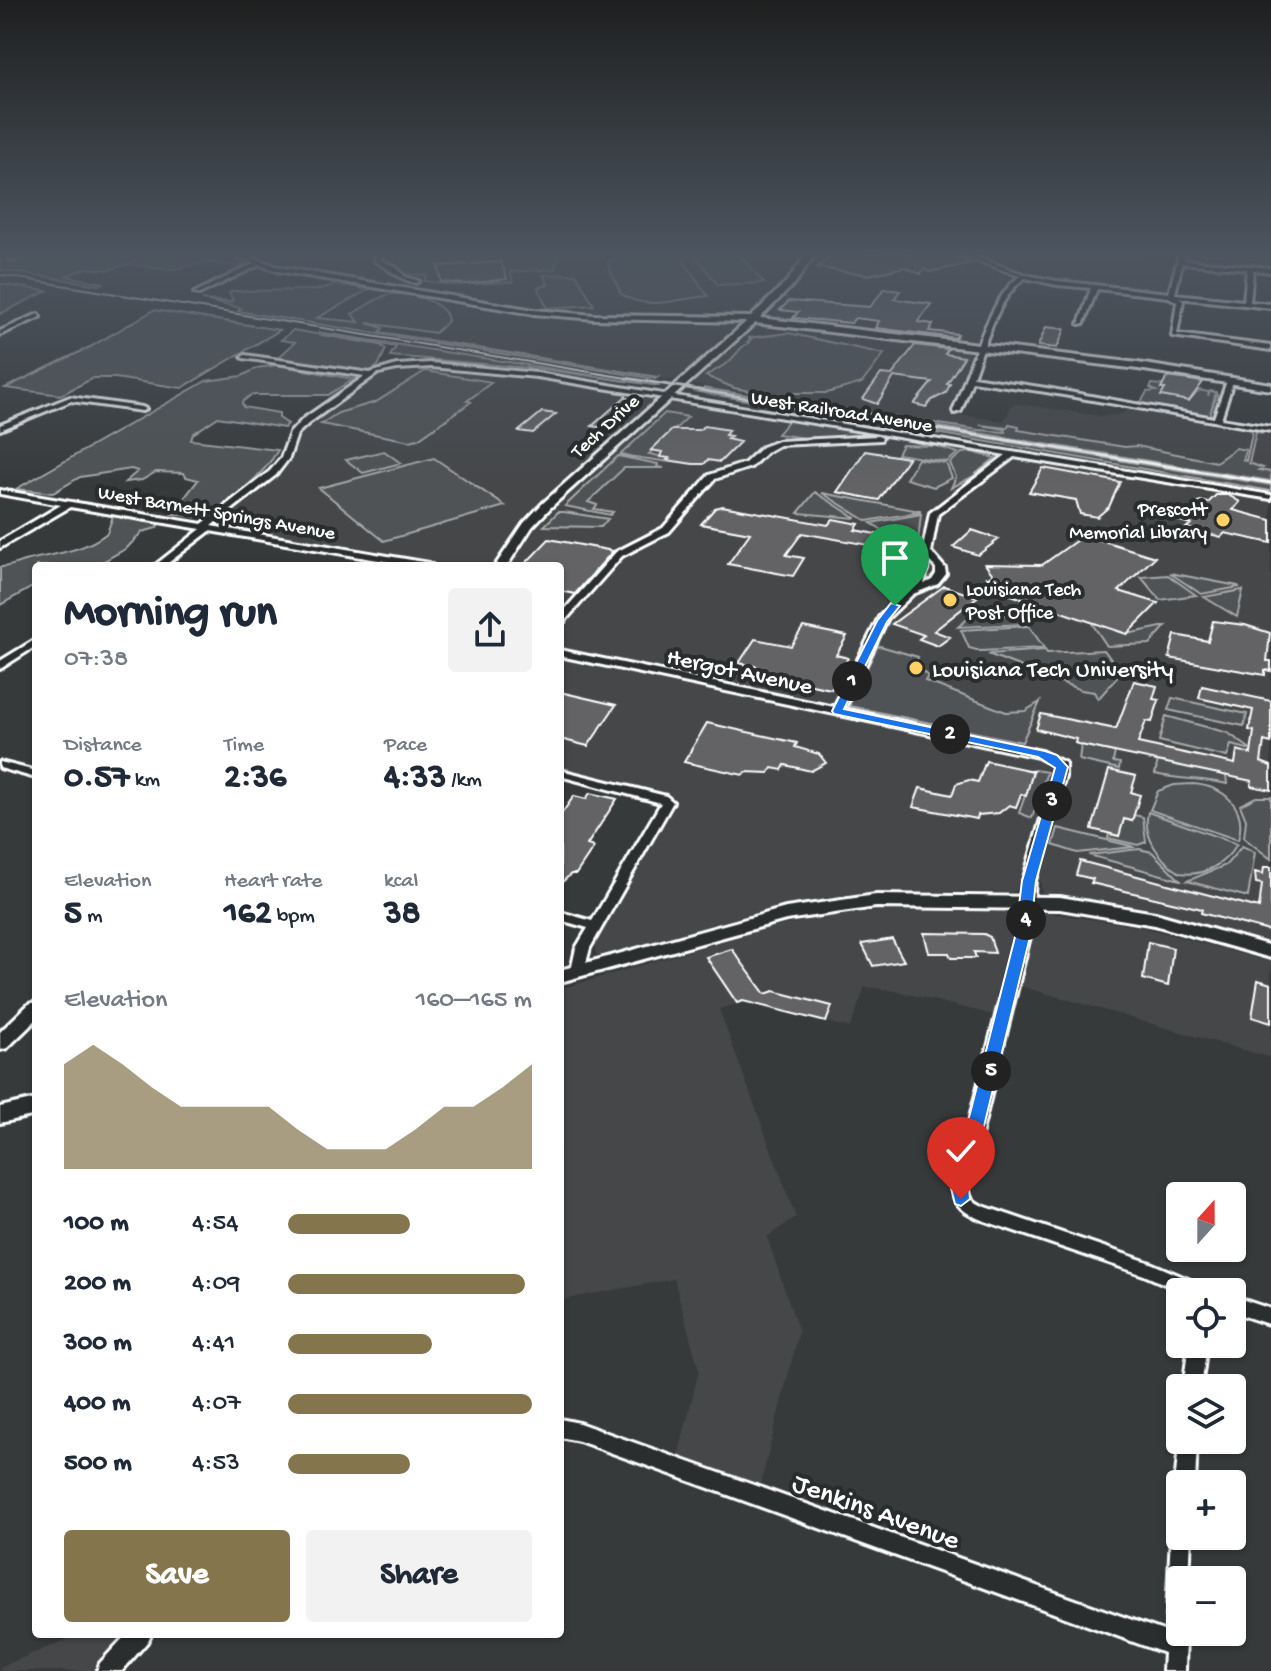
<!DOCTYPE html>
<meta charset="utf-8">
<style>
:root{--surface:#fff;--page:#f2f2f3;--text:#1f2937;--muted:#747a83;--accent:#84754c}
body{margin:0;font-family:"Gochi Hand",sans-serif;background:var(--page);color:var(--text);height:100vh;display:flex;flex-direction:column;font-size:30px;white-space:nowrap}
*{box-sizing:border-box;margin:0}
p{font-size:26px;color:var(--muted)}
.icon{flex:none;width:44px;height:44px;fill:none;stroke:currentColor;stroke-width:2;stroke-linecap:round;stroke-linejoin:round}
.map{position:relative;flex:1;overflow:hidden}
.drawer{position:absolute;left:32px;top:562px;width:532px;height:1076px;display:flex;flex-direction:column;background:var(--surface);border-radius:8px;box-shadow:0 2px 6px #0004}
.drawer>*{flex:none}
.needle{width:52px;rotate:21deg}
.tools{position:absolute;left:1166px;top:1182px;display:grid;gap:16px}
.tools a{display:grid;place-items:center;width:80px;height:80px;border-radius:8px;background:var(--surface);box-shadow:0 2px 6px #0004;font-size:40px}
.pin{position:absolute;display:grid;place-items:center;width:68px;height:68px;color:#fff;margin:-82px -34px;border-radius:50% 50% 50% 0;rotate:-45deg;box-shadow:0 0 8px #0007}
.pin .icon{rotate:45deg}
.km{position:absolute;width:40px;height:40px;margin:-20px;border-radius:50%;background:#222;color:#fff;font-size:22px;line-height:40px;text-align:center}
.round{display:grid;place-items:center;flex:none;width:84px;height:84px;border-radius:8px;background:var(--page)}
.headline{display:flex;align-items:center;justify-content:space-between;height:136px;padding:0 32px}
h1{font-size:44px;font-weight:700;line-height:60px}
.metrics{display:grid;grid-template-columns:repeat(3,1fr);gap:12px;height:136px;padding:8px 32px}
.metrics div{display:grid;align-content:center}
.metrics b{font-size:34px;font-weight:700}
.metrics small{font-size:22px;font-weight:400}
.metrics p{font-size:22px}
.chart{height:224px;padding:16px 32px}
.chart p{display:flex;justify-content:space-between}
.chart svg{width:100%;height:144px;margin-top:8px;fill:var(--accent);opacity:.7}
.action{display:flex;gap:16px;margin-top:auto;padding:16px 32px}
.action a{flex:1;height:92px;border-radius:8px;background:var(--accent);color:#fff;font-size:32px;font-weight:700;line-height:92px;text-align:center}
.action a+a{background:var(--page);color:var(--text)}
ul{padding:0 32px;list-style:none;font-size:26px}
li{display:grid;grid-template-columns:128px 96px 1fr;align-items:center;height:60px}
li i{height:20px;border-radius:10px;background:var(--accent)}
.map>svg:first-child{display:block}
.built{fill:#444748}
.green{fill:#505354;stroke:#a8a9aa;stroke-width:2}
.lines{fill:none;stroke-linecap:round;stroke-linejoin:round}
.stream{stroke:#adaeaf;stroke-width:2}
.building{fill:#636465;stroke:#fff;stroke-width:2}
.minor-casing{stroke:#fff;stroke-width:6}
.major-casing{stroke:#fff;stroke-width:6}
.minor{fill:#2a2d2e;fill-rule:evenodd}
.major{fill:#2a2d2e;fill-rule:evenodd}
.rail-far1{stroke:#fff;stroke-width:2}
.rail{stroke:#fff;stroke-width:3}
.route{fill:#1a73e8;stroke:#fff;stroke-width:2}
.poi-dot{fill:#ffd166;stroke:#2a2d2e;stroke-width:3}
.labels{text-anchor:middle;stroke-width:8;stroke-linejoin:round;paint-order:stroke}
.far-street-label{font-size:20px;fill:#fff;stroke:#2a2d2e}
.far-poi-label{font-size:20px;fill:#fff;stroke:#2a2d2e;text-anchor:end}
.poi-label{font-size:24px;fill:#fff;stroke:#2a2d2e;text-anchor:start}
.street-label{font-size:24px;fill:#fff;stroke:#2a2d2e}
.near-street-label{font-size:28px;fill:#fff;stroke:#2a2d2e}
</style>
<div class="map">
<svg width="1271" height="1671" viewBox="0 0 1271 1671">
<rect width="100%" height="100%" fill="#373a3b"/>
<filter id="ink" filterUnits="userSpaceOnUse"><feTurbulence type="fractalNoise" baseFrequency=".0125" numOctaves="2"/><feDisplacementMap in="SourceGraphic" scale="16" xChannelSelector="R" yChannelSelector="G"/><feConvolveMatrix kernelMatrix="1 2 1 2 8 2 1 2 1" color-interpolation-filters="sRGB"/></filter>
<g filter="url(#ink)">
<path class="built" d="M241 254H805L766 301 751 314 737 316H612L535 310 280 266Z
M817 254H959L1014 275 976 342 767 317Z
M968 254H1110L1177 259 1168 293 1049 281Z
M377 288 540 316 618 320 727 321 740 325 677 381 311 320Z
M762 324 977 349 953 411 959 415 1004 421 1013 403 1101 416 1122 414 1131 406 1172 416 1271 431V476L691 384 755 326Z
M419 367 523 375 1271 500V945L1139 909 1042 893 1040 878 1023 874 1018 890 1011 892H902L827 898 750 914 602 956 596 954 595 945 675 798 560 770V566H447L216 525V521L227 511 287 463 300 432 311 421 372 377 390 370Z
M894 910H996L1016 914 1018 920 994 1015 891 990 865 987 850 1028 744 1002 719 1009 796 1217 767 1237 799 1332 760 1486 678 1457 699 1370 674 1279 560 1300V989L772 927 838 915Z
M1043 912 1142 927 1271 962V1058L1020 986 1037 918Z
M80 1634H125L98 1671H0V1667Z"/>
<path class="green" d="M0 254H224L246 265 239 267 205 262 170 270 128 264 108 270 85 268 66 276 103 283 99 285 0 270Z
M380 254H558L555 269 510 272 513 282 453 285 424 281 427 275 403 274 382 261Z
M650 254 680 256 708 296C678 298 649 312 621 294L607 263 620 256Z
M739 254 764 283 718 285 696 256Z
M1188 254H1271V268L1187 259Z
M576 274 594 305 547 308 538 287 548 285 543 275Z
M0 284 47 291 0 314Z
M338 284 368 290 317 318 359 322 352 314C363 308 375 299 387 295 403 290 447 301 448 321L435 333 367 323 383 328 380 332 658 377 655 379 238 311 241 308 202 300 230 302 233 300 229 293 232 291 316 290Z
M154 310 280 330 182 388 115 378H93L61 395 5 388 90 347Z
M293 330 380 345 386 349 378 366 369 372 277 359 295 342 281 340Z
M318 332 660 386 541 369 390 356 396 347Z
M788 333 884 354 862 383 827 393H788L785 397 734 388 706 376 729 362 743 346 749 343 747 342 751 339 748 338Z
M277 365 353 379 328 395H251L242 402 243 407 279 413V418L288 424 284 428 218 417 193 434 191 440 278 450C265 473 224 511 197 516 189 517 179 514 172 514L198 480 186 477 184 473 156 472 142 480 125 482 138 471 131 469 80 477 53 493 16 489 206 381 242 376 257 368Z
M425 371 492 382 467 401 471 402 418 439 410 441 321 424 338 413 376 402Z
M1152 384 1162 385 1161 388 1165 389 1162 396 1188 401 1199 390 1209 392 1208 396 1210 391 1216 392 1209 417 1217 394 1221 397 1211 418 1131 402H1141L1147 392 1156 391 1150 388Z
M703 388 979 430 1006 432 1005 429 980 425 1007 428 1009 424 1019 426 1018 430 1125 447 1137 446 1216 462 1236 448 1246 450 1243 460 1246 461 1253 429 1264 433 1256 432 1249 463 1263 468 1259 470 1271 472V481Z
M693 391 1271 485V491Z
M665 413 688 417 649 454 669 458 670 462 620 455Z
M789 420 877 434V435L805 438 777 434Z
M902 445 936 446 958 453 947 462 897 454Z
M384 451 401 463 363 473 346 460Z
M972 452 995 458 972 477 951 488 956 477 950 463 962 453Z
M618 456 658 464 657 467 664 468H624L588 502 597 505 594 509 613 512 610 515 565 506Z
M434 458 505 506 384 541 319 488Z
M918 459 946 463 952 478 934 487 906 479Z
M815 492 856 518 798 513Z
M822 493 920 511V512L867 521Z
M558 512H564L608 519 601 527 544 526Z
M921 514 917 551 871 523Z
M113 516 159 524 157 528 142 532 127 548 95 566H36V585L0 605V567C11 567 14 564 24 561 52 554 83 552 107 533Z
M886 536 916 554 911 571 870 562Z
M1170 573 1238 586 1239 587 1201 594Z
M1168 575 1196 595 1160 600 1141 577Z
M1243 590 1237 617 1204 597 1242 590Z
M979 609 993 617 1020 613 1027 624 958 627Z
M1091 622 1127 634 1166 626 1150 644 1107 646Z
M1029 626 1044 648 980 651 969 648 961 630Z
M880 646 918 657 915 666 928 676 925 681 1006 712 1025 711 1040 702 1022 742 849 706 877 647Z
M1045 650 1047 653 1104 650 1121 673 1098 699 1094 692 1081 690 988 654Z
M1172 698 1247 714 1244 726 1168 710Z
M1166 716 1228 733 1252 750 1231 745 1227 757 1159 741Z
M1081 745 1115 752 1113 762 1120 763 1119 769 1079 760Z
M1158 760 1226 775 1227 784C1201 778 1179 780 1155 774Z
M1034 770 1047 772 1032 818 1019 813Z
M1192 784C1224 786 1248 807 1238 840L1150 810 1158 791 1174 785Z
M1256 797H1271V859L1244 838 1246 820 1240 805Z
M1148 812 1237 844C1225 864 1204 877 1180 873 1160 860 1142 837 1148 812Z
M1134 815 1143 817 1146 842 1138 845 1108 838 1109 834 1119 836 1124 819 1132 821Z
M1058 828 1131 846 1133 847 1077 853 1053 845Z
M1242 846 1255 852 1248 897 1187 881 1226 865Z
M1139 849 1152 852 1180 880 1089 855Z"/>
<g class="lines">
<path class="stream" d="M20 254 38 256"/>
</g>
<path class="building" d="M831 254H946L971 263 930 272 924 269 921 274 904 267 869 275 817 268Z
M501 262 507 279 466 284 441 282 438 266Z
M884 289 900 291 894 299 931 304 918 322 933 324 929 331 958 334 955 338 876 328 879 321 855 318 851 323 793 318 798 312 780 310 789 301 870 307Z
M1046 327 1065 329 1057 348 1038 346Z
M915 345 948 349 945 354 964 357 947 384H950L946 393 932 400 926 407 914 404 932 382 894 377 877 404 863 399 881 374 892 375Z
M1167 377 1183 379 1203 382 1189 401 1161 396 1165 389H1161Z
M626 396 631 406 615 420 605 428 592 426Z
M542 412 556 414 533 433 519 431Z
M704 426 729 430 725 435 731 436 727 439 740 442 720 462 708 460 704 464H693L667 460 669 458 660 457 662 452 651 450 672 430H699Z
M865 451 908 458 879 500 837 492Z
M1043 468 1120 482 1109 507 1097 517 1080 514 1076 500 1029 492Z
M1216 495H1228L1240 502 1233 510 1271 520V543L1225 533 1221 537 1186 528 1191 524 1180 521 1200 501 1208 503Z
M722 506 828 525 833 519 859 524 855 530 881 535 874 546 802 533 786 555 804 558 793 576 728 564 750 533 701 524 715 508Z
M972 530 999 539 978 555 953 547Z
M1084 535 1155 557 1119 591 1158 603 1127 634 996 590 987 577 994 576 985 564 1042 565Z
M549 539 613 551 575 594 560 591V566H523Z
M944 586 977 597 934 631 950 637 938 646 919 639 924 635 892 624Z
M1213 621 1245 625 1270 633 1267 661H1271V671L1265 670V675L1169 658 1175 635 1208 641Z
M803 627 847 636 836 655 848 658 831 689 754 673 759 667 739 663 755 639 791 646Z
M1134 681 1157 686 1153 699 1159 700 1152 722 1146 721 1138 743 1235 764 1237 750 1251 754 1254 731 1249 730 1253 710 1199 698 1202 686 1271 701V743L1264 741 1261 762 1271 766V790L1251 786 1252 781 1081 745 1075 743 1076 739 1036 729 1041 714 1116 729Z
M560 692 616 705 588 746 560 739Z
M707 723 797 743 795 747 819 754 826 763 811 771 785 765 782 770 772 768 769 773 745 772 743 775 684 762Z
M986 761 1033 771 1026 796 1021 794 1016 807 1009 805 999 813 978 815 977 819 913 807 920 788 952 795 956 784 969 780 978 782Z
M1109 770 1136 776 1131 792 1140 795 1132 821 1124 819 1119 836 1092 829Z
M590 793 617 799 587 845 594 847 576 874H571L560 884V816L574 796 586 799Z
M1080 861 1259 908 1262 884 1256 883 1255 872 1263 874 1264 867H1271V927L1269 931 1201 913 1202 909 1091 883 1093 879 1076 875Z
M924 933 984 934 990 937 995 953 974 952 976 958H951L949 953H929Z
M892 939 904 961 873 966 862 944Z
M1148 942 1173 948 1168 986 1143 979Z
M732 949 765 994 774 991 832 1006 826 1022 743 1001 737 1003 706 957Z
M1258 980 1271 984V1023L1252 1017Z"/>
<g class="lines">
<defs>
<path id="minor" d="M21 254H29L14 260 9 259Z
M374 254H380L381 260 396 267 405 277 419 281 416 283C398 279 393 270 376 262Z
M960 254H968L1026 275 1057 281 1169 293 1179 254H1185L1183 260 1271 268V272L1253 270 1250 302 1271 304V308L1179 298 1183 301 1177 334 1271 346V350L1172 336 1177 302 1169 297 1097 289 1084 323 1079 324 1091 288 1057 285 1025 278C997 297 985 346 973 377L1046 388 1214 418 1227 381 1230 379 1233 381 1221 419 1271 427V431L1046 392 972 381 961 411 954 413 953 411C969 374 988 299 1020 276ZM1182 263 1247 269 1244 301 1175 294Z
M257 262 259 265 199 294 194 293Z
M38 314 40 317 0 335V331Z
M245 355 370 373 397 365 431 363 537 373 1271 495V499L1014 457 938 514 931 552 945 568 946 574 938 584 913 594 888 618 844 709 1041 751 1065 763V777L1035 881 1030 937 968 1188C969 1198 974 1202 983 1206L1148 1262 1207 1287 1210 1292H1183L1144 1275 982 1220C966 1213 954 1207 952 1188L1016 937 1023 881 1053 777V765L1038 757 560 656V650L834 707 879 617 917 580 930 513 1006 455 537 377 431 367 397 369 378 373 309 423 297 434 289 458 276 475 211 526 429 563 433 566H413L210 531 164 566H154L201 529 70 507 0 548V541L61 505 0 494V490L202 524 270 471 281 458 290 433 303 419 365 376 243 358 242 357ZM929 561 936 568V574L932 580 924 584Z
M70 397 142 407 146 409 142 411 71 401 0 430V425Z
M878 436 882 438 881 440 779 445 768 451 751 467 715 479 669 532 622 556 563 623 560 624V615L616 552 663 528 709 475 745 463 762 447 778 441Z
M36 639V646L0 669V661Z
M0 762 36 771V778L0 768Z
M560 770 666 796 673 802 590 948 583 974H573L571 971 576 948 588 928 560 920V912L592 921 661 803 560 776Z
M1232 1296 1271 1309V1325L1232 1312Z
M1189 1344H1207L1201 1388H1183Z
M560 1419 579 1423 1166 1632 1171 1536 1174 1529 1180 1526V1536H1191L1189 1580H1180V1632H1186L1185 1671H1163L1164 1653 579 1441 560 1437Z
M1180 1437V1440H1197L1195 1484H1180V1492L1175 1484Z
M127 1634H151L148 1641 122 1671H97L100 1663Z"/>
<path id="major" d="M231 254H242L279 267 534 310 595 315 751 317 789 279 807 254H815L795 283 760 318 1138 363 1271 384V390L1138 369 755 323 551 507 532 527 507 566H495L524 523 543 503 746 322 595 319 534 314 277 271Z
M876 895 1060 897 1155 913 1271 946V958L1155 925 1060 909 876 907 786 920 560 982V970L786 908Z
M36 1002V1020L7 1048 0 1050V1032L29 1004Z
M36 1099V1115L0 1123V1107Z"/>
</defs>
<use href="#minor" class="minor-casing"/>
<use href="#major" class="major-casing"/>
<use href="#minor" class="minor"/>
<use href="#major" class="major"/>
<path class="rail-far1" d="M0 275 639 380"/>
<path class="rail" d="M626 378 1271 483"/>
</g>
</g>
<linearGradient id="sky" x2="0" y2="1"><stop stop-color="#1e2020"/><stop offset="0.52" stop-color="#4d5560"/><stop offset="1" stop-color="#4d5560" stop-opacity="0"/></linearGradient>
<rect width="1271" height="488" fill="url(#sky)"/>
<path class="route" d="M891 603 900 606 887 622 844 709 1045 751 1057 755 1068 767 1036 881 1030 937 969 1188 970 1199 961 1206 955 1204 951 1188 1015 937 1022 881 1055 768 1038 757 834 714 832 711 877 621Z"/>
<g class="poi-dot">
<circle cx="1223" cy="520" r="8"/>
<circle cx="950" cy="600" r="8"/>
<circle cx="916" cy="668" r="8"/>
</g>
<g class="labels">
<g class="far-street-label">
<text transform="translate(842 410) rotate(9)" y="7">West Railroad Avenue</text>
<text transform="translate(604 425) rotate(-42)" y="7">Tech Drive</text>
<text transform="translate(217 511) rotate(10)" y="7">West Barnett Springs Avenue</text>
</g>
<g class="far-poi-label">
<text x="1207" y="515">Prescott<tspan x="1207" dy="23">Memorial Library</tspan></text>
<text x="966" y="595" text-anchor="start">Louisiana Tech<tspan x="966" dy="23">Post Office</tspan></text>
</g>
<g class="poi-label">
<text x="932" y="676">Louisiana Tech University</text>
</g>
<g class="street-label">
<text transform="translate(740 670) rotate(12)" y="8">Hergot Avenue</text>
</g>
<g class="near-street-label">
<text transform="translate(877 1509) rotate(20)" y="10">Jenkins Avenue</text>
</g>
</g>
</svg>
<div class="tools">
<a><svg class="needle" viewBox="-14 -14 28 28"><path d="M0-13l5 13h-10z" fill="#e53935"/><path d="M0 13l5-13h-10z" fill="#747a83"/></svg></a>
<a><svg class="icon" aria-label="locate" viewBox="0 0 24 24"><circle cx="12" cy="12" r="6"/><path d="M12 2v4M12 18v4M2 12h4M18 12h4"/></svg></a>
<a><svg class="icon" aria-label="layers" viewBox="0 0 24 24"><path d="M12 4l9 5-9 5-9-5zM3 14l9 5 9-5"/></svg></a>
<a>+</a>
<a>−</a>
</div>
<div class="pin" style="left:895px;top:606px;background:#1e9e55"><svg class="icon" aria-label="arrive" viewBox="0 0 24 24"><path d="M6 21V4h12l-3 4 3 4H6"/></svg></div>
<div class="pin" style="left:961px;top:1199px;background:#d93025"><svg class="icon" aria-label="check" viewBox="0 0 24 24"><path d="M5 12l5 5 9-10"/></svg></div>
<b class="km" style="left:852px;top:681px">1</b>
<b class="km" style="left:950px;top:734px">2</b>
<b class="km" style="left:1052px;top:801px">3</b>
<b class="km" style="left:1026px;top:920px">4</b>
<b class="km" style="left:991px;top:1071px">5</b>
<section class="drawer">
<div class="headline"><div><h1>Morning run</h1><p>07:38</p></div><a class="round"><svg class="icon" aria-label="share" viewBox="0 0 24 24"><path d="M12 15V3M7 8l5-5 5 5M5 13v7h14v-7"/></svg></a></div>
<div class="metrics">
<div><p>Distance</p><b>0.57<small> km</small></b></div>
<div><p>Time</p><b>2:36</b></div>
<div><p>Pace</p><b>4:33<small> /km</small></b></div>
</div>
<div class="metrics">
<div><p>Elevation</p><b>5<small> m</small></b></div>
<div><p>Heart rate</p><b>162<small> bpm</small></b></div>
<div><p>kcal</p><b>38</b></div>
</div>
<div class="chart"><p><span>Elevation</span>160–165 m</p>
<svg viewBox="0 0 160 44" preserveAspectRatio="none"><path d="M0 44V12L10 6L20 12L30 19L40 25L50 25L60 25L70 25L80 32L90 38L100 38L110 38L120 32L130 25L140 25L150 19L160 12V44z"/></svg>
</div>
<ul>
<li><b>100 m</b>4:54<i style="width:50%"></i></li>
<li><b>200 m</b>4:09<i style="width:97%"></i></li>
<li><b>300 m</b>4:41<i style="width:59%"></i></li>
<li><b>400 m</b>4:07<i style="width:100%"></i></li>
<li><b>500 m</b>4:53<i style="width:50%"></i></li>
</ul>
<div class="action"><a>Save</a><a>Share</a></div>
</section>
</div>
